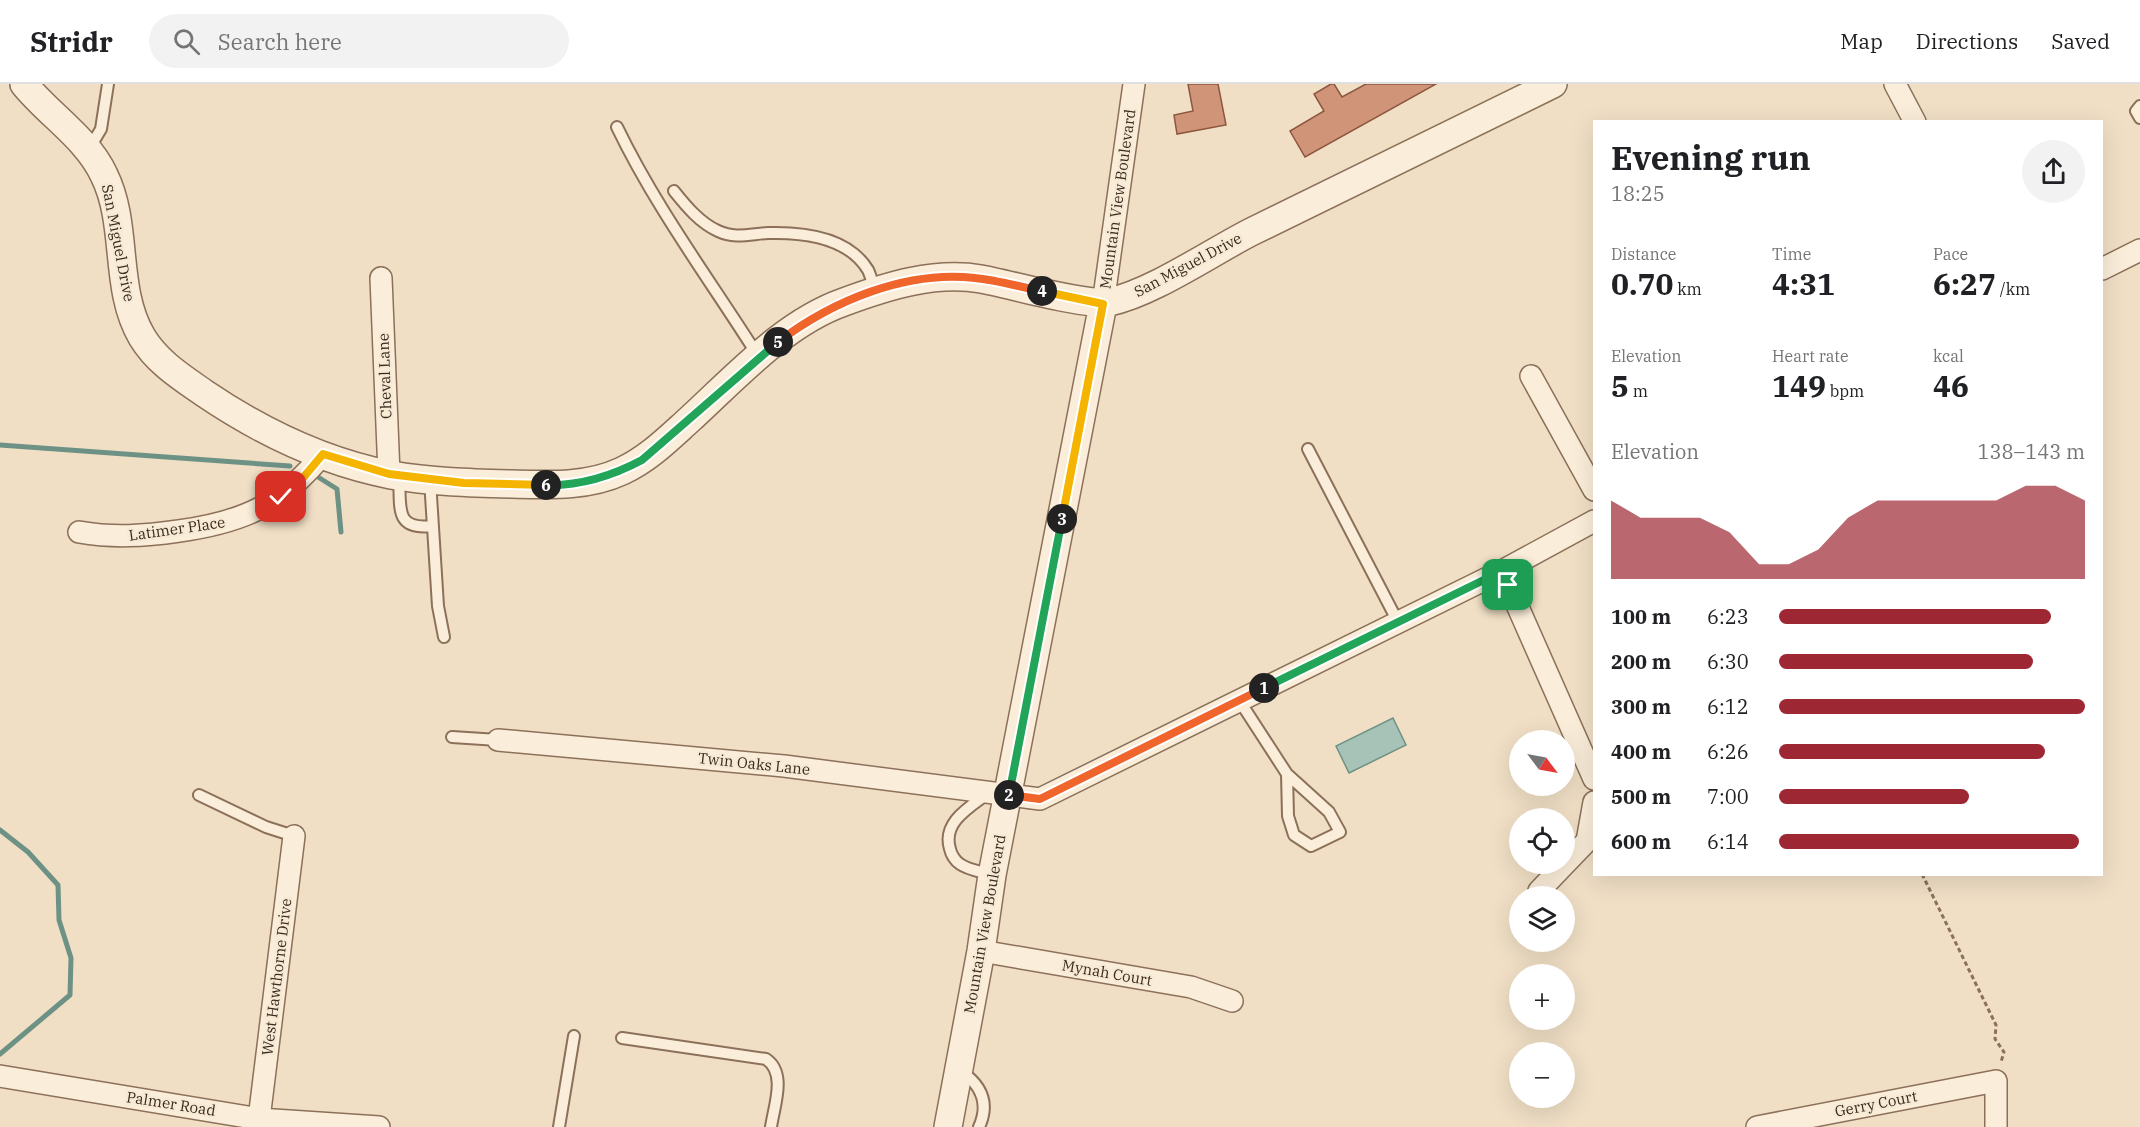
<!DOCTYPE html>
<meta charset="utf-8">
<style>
:root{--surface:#fff;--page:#f2f2f2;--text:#202124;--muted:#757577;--line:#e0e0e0;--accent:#9e2734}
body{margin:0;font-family:"IBM Plex Serif",serif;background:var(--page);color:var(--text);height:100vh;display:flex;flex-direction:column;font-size:22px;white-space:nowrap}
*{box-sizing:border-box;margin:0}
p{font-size:20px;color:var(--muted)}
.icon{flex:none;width:33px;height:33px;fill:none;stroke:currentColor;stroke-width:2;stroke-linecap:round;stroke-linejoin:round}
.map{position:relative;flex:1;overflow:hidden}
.side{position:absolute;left:1593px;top:36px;width:510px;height:756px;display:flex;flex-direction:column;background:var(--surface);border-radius:0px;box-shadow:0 6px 24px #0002}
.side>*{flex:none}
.needle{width:39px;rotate:122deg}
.controls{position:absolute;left:1509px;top:646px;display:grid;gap:12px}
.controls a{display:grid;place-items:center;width:66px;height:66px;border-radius:50%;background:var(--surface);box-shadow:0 6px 24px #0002;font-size:30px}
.pin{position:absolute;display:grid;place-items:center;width:51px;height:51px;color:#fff;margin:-26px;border-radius:12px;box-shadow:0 3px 9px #0006}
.km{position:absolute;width:30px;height:30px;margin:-15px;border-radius:50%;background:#222;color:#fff;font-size:16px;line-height:30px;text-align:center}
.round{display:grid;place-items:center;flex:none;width:63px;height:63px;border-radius:32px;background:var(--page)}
.summary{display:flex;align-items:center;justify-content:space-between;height:102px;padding:0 18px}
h1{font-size:33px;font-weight:700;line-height:45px}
.figures{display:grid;grid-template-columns:repeat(3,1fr);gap:9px;height:102px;padding:6px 18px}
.figures div{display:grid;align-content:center}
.figures b{font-size:30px;font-weight:700}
.figures small{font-size:16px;font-weight:400}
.figures p{font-size:16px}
.chart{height:168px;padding:12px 18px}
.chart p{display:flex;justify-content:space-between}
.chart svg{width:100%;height:108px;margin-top:6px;fill:var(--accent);opacity:.7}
ul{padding:0 18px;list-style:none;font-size:20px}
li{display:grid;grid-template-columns:96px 72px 1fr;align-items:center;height:45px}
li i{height:15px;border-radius:8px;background:var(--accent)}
header{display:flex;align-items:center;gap:36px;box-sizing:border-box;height:84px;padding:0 30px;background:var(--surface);border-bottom:2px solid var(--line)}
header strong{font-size:28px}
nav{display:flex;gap:33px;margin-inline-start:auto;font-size:21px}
.search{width:420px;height:54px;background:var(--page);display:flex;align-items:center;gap:15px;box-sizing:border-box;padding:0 21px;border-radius:33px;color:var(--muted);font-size:22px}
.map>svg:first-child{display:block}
.water{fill:#a7c3b8;stroke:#6d9285;stroke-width:1.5}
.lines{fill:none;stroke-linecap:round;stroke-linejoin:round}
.stream{stroke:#6d9285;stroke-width:5}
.building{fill:#d09579;stroke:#8c563f;stroke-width:1.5}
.service-casing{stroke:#8c705a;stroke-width:14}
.minor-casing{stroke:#8c705a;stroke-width:24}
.tertiary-casing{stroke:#8c705a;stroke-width:30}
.path{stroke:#8c705a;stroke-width:3;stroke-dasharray:4.5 3;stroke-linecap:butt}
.service{stroke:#faedd9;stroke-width:10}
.minor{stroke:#faedd9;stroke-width:21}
.tertiary{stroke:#faedd9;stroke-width:27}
.split-1-casing{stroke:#fff;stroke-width:12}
.split-2-casing{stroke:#fff;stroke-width:12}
.split-3-casing{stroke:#fff;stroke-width:12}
.split-4-casing{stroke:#fff;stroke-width:12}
.split-5-casing{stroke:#fff;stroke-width:12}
.split-6-casing{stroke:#fff;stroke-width:12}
.split-7-casing{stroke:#fff;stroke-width:12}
.split-1{stroke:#22a559;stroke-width:8}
.split-2{stroke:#f0652b;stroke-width:8}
.split-3{stroke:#22a559;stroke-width:8}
.split-4{stroke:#f5b400;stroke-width:8}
.split-5{stroke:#f0652b;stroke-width:8}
.split-6{stroke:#22a559;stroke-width:8}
.split-7{stroke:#f5b400;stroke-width:8}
.labels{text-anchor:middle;stroke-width:4.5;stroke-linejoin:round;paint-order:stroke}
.street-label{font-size:15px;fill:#3b2a1e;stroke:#f7ead5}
</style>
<header>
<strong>Stridr</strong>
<div class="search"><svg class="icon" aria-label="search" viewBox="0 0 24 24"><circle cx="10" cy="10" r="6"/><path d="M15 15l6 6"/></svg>Search here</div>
<nav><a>Map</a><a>Directions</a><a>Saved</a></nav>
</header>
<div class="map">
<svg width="2140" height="1043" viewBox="0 0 2140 1043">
<rect width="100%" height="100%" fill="#f0dfc5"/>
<path class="water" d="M1393 634 1406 661 1349 689 1336 662Z"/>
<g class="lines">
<path class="stream" d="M0 361 290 382
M318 393 337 405 341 448
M0 746 28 768 58 801 59 836 71 874 70 911 0 970"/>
</g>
<path class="building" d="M1188 0H1218L1226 41 1177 50 1174 31 1193 27Z
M1331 0H1334L1342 13 1366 0H1436L1305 73 1290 47 1324 27 1314 10Z"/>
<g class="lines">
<defs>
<path id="service" d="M2140 22 2136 27 2140 34
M617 43C656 124 710 196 758 272
M89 65 101 45 108 0
M674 107C686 122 700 139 718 147 735 155 750 150 768 149 803 148 848 153 868 186 871 192 873 201 875 208
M1308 365 1398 538
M399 393C401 424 394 446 432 442
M430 396 438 522 444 553
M1239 616 1287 690 1329 728 1340 748 1311 762 1294 751 1288 732 1287 690
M452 653 498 656
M987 710C968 724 942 739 950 765 951 770 955 777 960 780 968 786 983 788 992 791
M199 711 266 743 294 752
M622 954 766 975C787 989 774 1022 771 1043
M961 987C981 1001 990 1019 979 1043
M559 1043 574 952"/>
<path id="minor" d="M1895 0 1915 38
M2102 185 2140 166
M381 194 389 390
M1103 220 1134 0
M1531 292 1594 406
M79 448C114 454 144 452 179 447 244 438 281 421 323 370
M1502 487 1594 695
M498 656 784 682 1040 715 1502 487 1594 437
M1539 807 1587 757 1594 718
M981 867 1191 903 1232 917
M0 992 259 1035 379 1043
M256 1043 259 1035 294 752
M1757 1043 1996 997V1043"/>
<path id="tertiary" d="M24 0C49 31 87 54 104 91 129 141 113 204 142 253 157 278 181 293 204 309 260 347 325 378 391 391 431 398 472 399 512 400 550 401 588 403 622 387 648 375 668 355 689 336 735 294 784 239 844 218 887 202 935 187 981 195 1009 200 1086 222 1109 218 1152 209 1210 169 1251 148 1351 98 1452 49 1553 0
M948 1043 981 867 992 791 1103 220"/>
</defs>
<use href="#service" class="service-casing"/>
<use href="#minor" class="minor-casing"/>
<use href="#tertiary" class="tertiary-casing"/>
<path class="path" d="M1922 790 1996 941 1995 955 2004 968 2001 978"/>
<use href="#service" class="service"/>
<use href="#minor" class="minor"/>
<use href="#tertiary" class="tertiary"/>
</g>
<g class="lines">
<defs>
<path id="split-1" d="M1264 604 1502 487 1508 501"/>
<path id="split-2" d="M1009 711 1040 715 1264 604"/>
<path id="split-3" d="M1009 711 1062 435"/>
<path id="split-4" d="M1042 207 1103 220 1062 435"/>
<path id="split-5" d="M778 258C832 217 906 186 975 194 997 196 1020 203 1042 207"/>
<path id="split-6" d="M546 401C581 402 612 392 642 376L778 258"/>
<path id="split-7" d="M281 413 302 395 323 370 389 390 464 399 546 401"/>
</defs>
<use href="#split-1" class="split-1-casing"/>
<use href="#split-2" class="split-2-casing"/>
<use href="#split-3" class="split-3-casing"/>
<use href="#split-4" class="split-4-casing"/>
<use href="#split-5" class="split-5-casing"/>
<use href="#split-6" class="split-6-casing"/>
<use href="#split-7" class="split-7-casing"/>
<use href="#split-1" class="split-1"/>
<use href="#split-2" class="split-2"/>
<use href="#split-3" class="split-3"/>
<use href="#split-4" class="split-4"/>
<use href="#split-5" class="split-5"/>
<use href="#split-6" class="split-6"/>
<use href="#split-7" class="split-7"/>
</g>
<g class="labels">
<g class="street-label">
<text transform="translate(1118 115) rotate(-82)" y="5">Mountain View Boulevard</text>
<text transform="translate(118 159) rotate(79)" y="5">San Miguel Drive</text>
<text transform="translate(1188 181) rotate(-28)" y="5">San Miguel Drive</text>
<text transform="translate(385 292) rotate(-92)" y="5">Cheval Lane</text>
<text transform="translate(177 445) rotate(-8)" y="5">Latimer Place</text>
<text transform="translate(754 680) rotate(6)" y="5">Twin Oaks Lane</text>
<text transform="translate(985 840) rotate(-80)" y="5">Mountain View Boulevard</text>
<text transform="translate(1107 889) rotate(10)" y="5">Mynah Court</text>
<text transform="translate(277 893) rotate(-83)" y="5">West Hawthorne Drive</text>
<text transform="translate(171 1020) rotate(9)" y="5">Palmer Road</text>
<text transform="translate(1876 1020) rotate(-11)" y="5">Gerry Court</text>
</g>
</g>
</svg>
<div class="controls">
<a><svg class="needle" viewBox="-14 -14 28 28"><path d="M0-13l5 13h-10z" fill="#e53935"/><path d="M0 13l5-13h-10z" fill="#757577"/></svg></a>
<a><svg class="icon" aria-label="locate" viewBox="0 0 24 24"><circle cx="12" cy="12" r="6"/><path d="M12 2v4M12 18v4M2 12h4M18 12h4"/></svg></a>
<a><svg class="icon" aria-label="layers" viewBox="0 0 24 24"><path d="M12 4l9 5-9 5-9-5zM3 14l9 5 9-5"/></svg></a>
<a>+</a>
<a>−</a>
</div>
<div class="pin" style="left:1508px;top:501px;background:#1e9e55"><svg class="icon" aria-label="arrive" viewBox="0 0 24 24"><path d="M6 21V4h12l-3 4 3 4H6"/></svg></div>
<div class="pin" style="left:281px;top:413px;background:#d93025"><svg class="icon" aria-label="check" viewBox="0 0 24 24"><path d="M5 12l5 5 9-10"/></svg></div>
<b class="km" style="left:1264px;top:604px">1</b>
<b class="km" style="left:1009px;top:711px">2</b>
<b class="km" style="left:1062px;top:435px">3</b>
<b class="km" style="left:1042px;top:207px">4</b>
<b class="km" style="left:778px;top:258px">5</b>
<b class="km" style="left:546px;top:401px">6</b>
<section class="side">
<div class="summary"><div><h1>Evening run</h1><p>18:25</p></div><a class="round"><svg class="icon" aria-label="share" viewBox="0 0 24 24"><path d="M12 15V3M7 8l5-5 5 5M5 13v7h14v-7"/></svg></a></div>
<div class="figures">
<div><p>Distance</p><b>0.70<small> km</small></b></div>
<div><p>Time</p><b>4:31</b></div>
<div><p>Pace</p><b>6:27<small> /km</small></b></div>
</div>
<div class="figures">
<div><p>Elevation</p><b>5<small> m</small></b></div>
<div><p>Heart rate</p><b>149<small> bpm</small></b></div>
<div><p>kcal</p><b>46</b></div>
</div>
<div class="chart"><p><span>Elevation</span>138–143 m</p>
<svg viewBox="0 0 160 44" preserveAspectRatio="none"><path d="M0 44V12L10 19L20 19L30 19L40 25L50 38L60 38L70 32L80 19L90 12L100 12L110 12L120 12L130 12L140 6L150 6L160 12V44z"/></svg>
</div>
<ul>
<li><b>100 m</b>6:23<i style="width:89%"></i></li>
<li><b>200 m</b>6:30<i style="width:83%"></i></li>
<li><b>300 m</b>6:12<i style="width:100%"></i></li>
<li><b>400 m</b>6:26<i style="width:87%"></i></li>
<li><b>500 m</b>7:00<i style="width:62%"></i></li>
<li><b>600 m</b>6:14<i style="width:98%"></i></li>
</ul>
</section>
</div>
